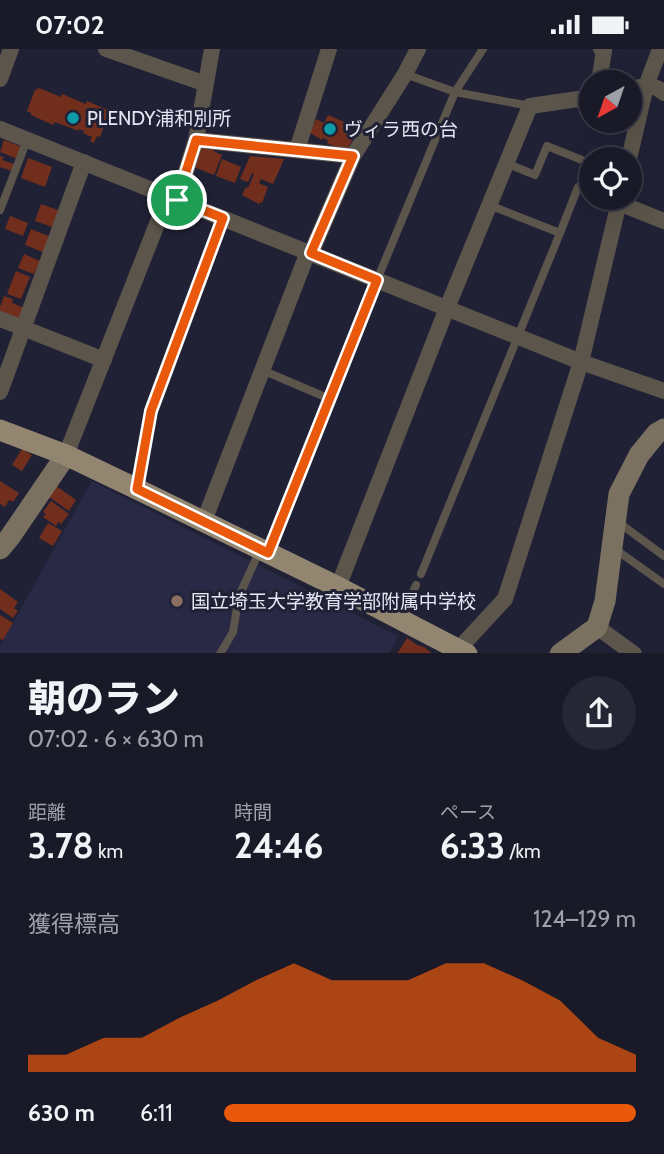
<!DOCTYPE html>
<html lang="ja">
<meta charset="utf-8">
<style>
:root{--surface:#191928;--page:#262634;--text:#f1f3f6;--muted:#9fa0a8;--line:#373845;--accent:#ea580c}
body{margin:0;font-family:Cabin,"Noto Sans JP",sans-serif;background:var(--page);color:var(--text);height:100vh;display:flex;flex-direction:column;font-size:26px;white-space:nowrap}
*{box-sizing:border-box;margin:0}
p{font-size:23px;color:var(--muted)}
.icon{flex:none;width:38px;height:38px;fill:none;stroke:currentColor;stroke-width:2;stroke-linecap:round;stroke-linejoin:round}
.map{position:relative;height:604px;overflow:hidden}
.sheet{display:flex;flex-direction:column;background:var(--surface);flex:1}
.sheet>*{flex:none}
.needle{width:46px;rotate:220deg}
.buttons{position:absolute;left:579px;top:21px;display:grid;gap:14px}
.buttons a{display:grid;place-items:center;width:63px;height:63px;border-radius:50%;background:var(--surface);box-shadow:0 7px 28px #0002,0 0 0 2px var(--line);font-size:35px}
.pin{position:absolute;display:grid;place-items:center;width:60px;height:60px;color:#fff;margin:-30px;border:4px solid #fff;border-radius:50%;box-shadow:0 2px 7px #0007}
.round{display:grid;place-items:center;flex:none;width:74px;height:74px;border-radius:37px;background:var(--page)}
.headline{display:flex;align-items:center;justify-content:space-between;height:119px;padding:0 28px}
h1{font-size:38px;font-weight:800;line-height:52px}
.metrics{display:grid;grid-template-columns:repeat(3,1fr);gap:10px;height:119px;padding:7px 28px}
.metrics div{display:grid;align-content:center}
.metrics b{font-size:35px;font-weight:800}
.metrics small{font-size:19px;font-weight:400}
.metrics p{font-size:19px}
.chart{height:196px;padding:14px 28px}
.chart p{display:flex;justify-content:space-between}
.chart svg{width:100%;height:126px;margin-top:7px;fill:var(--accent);opacity:.7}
ul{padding:0 28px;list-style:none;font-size:23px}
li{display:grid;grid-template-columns:112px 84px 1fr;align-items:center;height:52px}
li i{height:18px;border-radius:9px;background:var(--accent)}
.status{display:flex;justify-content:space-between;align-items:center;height:49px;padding:0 35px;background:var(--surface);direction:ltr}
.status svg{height:19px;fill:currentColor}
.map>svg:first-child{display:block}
.built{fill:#292945}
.building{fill:#722e1c}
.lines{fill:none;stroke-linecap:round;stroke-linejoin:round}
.lane{stroke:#5b554b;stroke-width:8}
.street{stroke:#5b554b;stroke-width:16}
.secondary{stroke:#7b7161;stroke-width:21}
.primary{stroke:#938671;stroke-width:21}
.route-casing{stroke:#fff;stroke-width:14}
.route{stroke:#ea580c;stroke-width:9}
.culture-dot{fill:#0f9aa8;stroke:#212136;stroke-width:2.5}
.education-dot{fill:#8d6e63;stroke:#212136;stroke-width:2.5}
.labels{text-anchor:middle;stroke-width:6;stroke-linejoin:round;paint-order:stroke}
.poi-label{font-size:19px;fill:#e5e6f4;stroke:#212136;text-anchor:start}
</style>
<div class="status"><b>07:02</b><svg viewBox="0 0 49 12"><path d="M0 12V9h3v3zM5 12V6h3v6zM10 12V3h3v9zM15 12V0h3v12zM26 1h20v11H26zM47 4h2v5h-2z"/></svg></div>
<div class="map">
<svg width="664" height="605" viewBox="0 0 664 605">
<rect width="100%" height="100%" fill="#212136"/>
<path class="built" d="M92 432 398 587 389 605H0V597Z"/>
<path class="building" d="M39 39 61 48 62 45 86 55 87 52 108 61 109 63 100 88 97 87 94 94 90 92 92 88 83 84 84 82 79 80V82L55 73 53 76 31 66V64L27 62 35 41Z
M328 66 351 76 347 85 354 88 347 101 340 100 327 94 328 91 323 89 322 91 310 84 316 70 324 74Z
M4 91 22 98 18 110 0 103Z
M202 98 209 101 213 100 215 103 222 106 214 126 194 118Z
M0 107 4 108 2 111 14 115 12 122 0 118Z
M250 107 284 110 273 135 261 130 259 134 268 138 262 154 260 153 259 155 242 146 246 138 248 139 254 125 252 124 248 133 240 130Z
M28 109 52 118 45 138 21 129Z
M222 110 241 118 235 134 216 127Z
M41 155 61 162 55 179 35 172Z
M10 167 28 174 23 187 5 180Z
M31 180 51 188 45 204 25 196Z
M24 205 40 212 34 225 18 219Z
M16 222 30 228 21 250 7 245Z
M4 247 13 250 12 254 25 259 20 272 0 265V258Z
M22 400 32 406 22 422 12 416Z
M0 432 19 444 13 453 9 451 5 458 0 455Z
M56 437 76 451 69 462 49 448Z
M51 452 69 465 61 475 58 473 56 477 43 468 46 465 43 463Z
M48 474 62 482 53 497 39 489Z
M0 540 18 553 14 559 18 562 13 569 0 560Z
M0 566 13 574 3 591 0 590Z
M407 589 417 596 424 598 433 605H397Z"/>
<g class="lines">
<path class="lane" d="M405 25 455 43 530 57
M506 114 535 126 547 97 592 115
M0 161 27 91
M560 184 578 138 592 143
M262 321 330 350
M138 437 151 362 223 169
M618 473 664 507
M615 500 664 535
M268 504 377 231 455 43 483 0
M421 525 560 184 489 156
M402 569 416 536
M220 605 233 583 239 547 259 503"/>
<path class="street" d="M106 0 206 35
M0 30 11 0
M599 33 604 2 601 0
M630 40C643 37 654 34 664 44
M0 80 581 313 664 342
M196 91 353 107
M297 101 329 0
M629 110 646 37 660 0
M177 151 196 91 212 0
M619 154 664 172
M311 204 353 107 405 25 418 0
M0 270 104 311
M0 343 84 113
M66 406 168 147
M204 472 308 203
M338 538 447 259 530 57 592 48
M597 578 634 605
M454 605 505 550 581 313 620 149"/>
<path class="secondary" d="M0 500 10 488 66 406
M560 605 597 578 605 552 619 445 639 406 657 384 664 380"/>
<path class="primary" d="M0 381 66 406 137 440 338 538 467 605"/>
</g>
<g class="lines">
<defs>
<path id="route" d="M196 91 353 107 311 204 377 231 268 504 137 440 151 362 223 169 177 151Z"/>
</defs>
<use href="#route" class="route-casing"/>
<use href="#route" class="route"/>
</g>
<g class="culture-dot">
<circle cx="73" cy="69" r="7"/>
<circle cx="330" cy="80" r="7"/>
</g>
<circle class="education-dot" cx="177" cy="552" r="7"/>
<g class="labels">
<g class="poi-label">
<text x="87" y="76">PLENDY浦和別所</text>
<text x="344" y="87">ヴィラ西の台</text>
<text x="191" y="559">国立埼玉大学教育学部附属中学校</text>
</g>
</g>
</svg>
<div class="buttons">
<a><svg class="needle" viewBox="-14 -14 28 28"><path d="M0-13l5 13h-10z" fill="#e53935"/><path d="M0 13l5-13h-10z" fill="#9fa0a8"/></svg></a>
<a><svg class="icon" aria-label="locate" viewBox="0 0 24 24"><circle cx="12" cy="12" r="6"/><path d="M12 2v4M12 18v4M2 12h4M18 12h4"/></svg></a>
</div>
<div class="pin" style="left:177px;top:151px;background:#1e9e55"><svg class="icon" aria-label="arrive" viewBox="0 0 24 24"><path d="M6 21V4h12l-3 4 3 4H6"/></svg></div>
</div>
<section class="sheet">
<div class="headline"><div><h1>朝のラン</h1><p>07:02 · 6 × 630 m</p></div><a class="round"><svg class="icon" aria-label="share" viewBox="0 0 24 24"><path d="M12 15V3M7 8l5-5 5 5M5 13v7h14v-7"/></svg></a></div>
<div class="metrics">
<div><p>距離</p><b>3.78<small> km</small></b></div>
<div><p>時間</p><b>24:46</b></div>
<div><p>ペース</p><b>6:33<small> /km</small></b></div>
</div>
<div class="chart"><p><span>獲得標高</span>124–129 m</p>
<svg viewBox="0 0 160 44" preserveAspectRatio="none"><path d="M0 44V38L10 38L20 32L30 32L40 25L50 19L60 12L70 6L80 12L90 12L100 12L110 6L120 6L130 12L140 19L150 32L160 38V44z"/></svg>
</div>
<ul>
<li><b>630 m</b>6:11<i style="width:100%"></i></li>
</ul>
</section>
